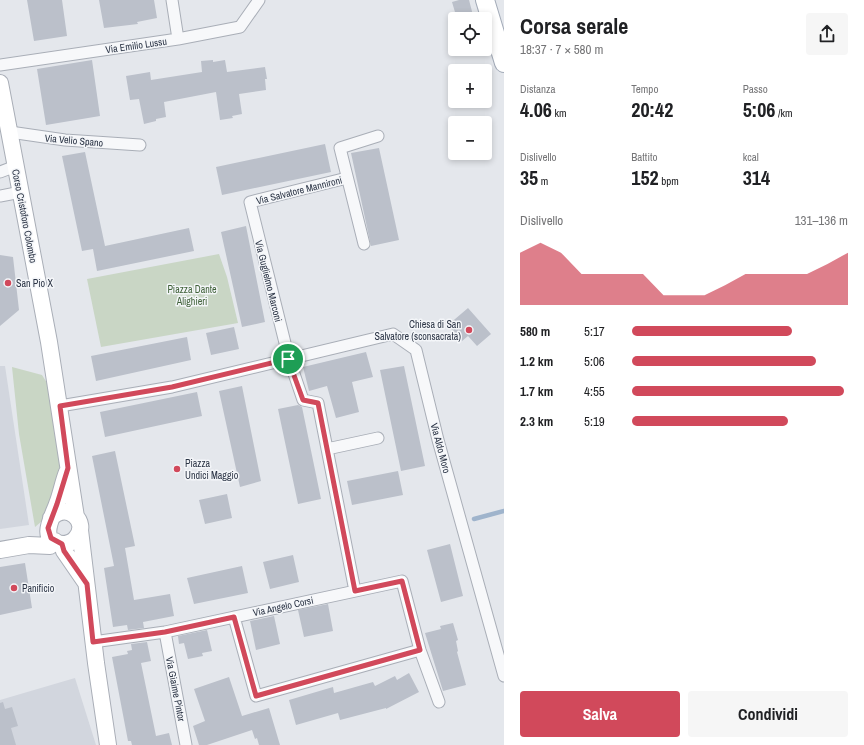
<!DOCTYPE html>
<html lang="it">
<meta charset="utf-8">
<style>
:root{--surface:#fff;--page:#f6f6f6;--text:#202124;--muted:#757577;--accent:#d1495b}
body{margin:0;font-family:"Archivo Narrow",sans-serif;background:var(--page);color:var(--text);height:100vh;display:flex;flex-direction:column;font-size:15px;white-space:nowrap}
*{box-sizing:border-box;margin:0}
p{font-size:13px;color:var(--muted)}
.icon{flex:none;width:22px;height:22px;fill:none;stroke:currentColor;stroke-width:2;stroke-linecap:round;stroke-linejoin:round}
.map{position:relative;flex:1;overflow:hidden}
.details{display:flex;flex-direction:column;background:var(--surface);width:360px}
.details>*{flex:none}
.buttons{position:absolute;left:448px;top:12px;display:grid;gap:8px}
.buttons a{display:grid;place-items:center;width:44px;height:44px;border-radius:4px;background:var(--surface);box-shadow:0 2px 6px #0003;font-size:20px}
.pin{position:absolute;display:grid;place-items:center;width:34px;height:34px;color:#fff;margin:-17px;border:2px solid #fff;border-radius:50%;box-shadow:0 1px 4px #0007}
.round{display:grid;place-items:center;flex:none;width:42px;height:42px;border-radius:4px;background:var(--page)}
.head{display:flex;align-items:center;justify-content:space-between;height:68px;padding:0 16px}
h1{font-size:22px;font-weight:700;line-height:30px}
.figures{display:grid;grid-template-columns:repeat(3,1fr);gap:6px;height:68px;padding:4px 16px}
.figures div{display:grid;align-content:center}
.figures b{font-size:20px;font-weight:700}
.figures small{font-size:11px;font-weight:400}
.figures p{font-size:11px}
.chart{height:112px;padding:8px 16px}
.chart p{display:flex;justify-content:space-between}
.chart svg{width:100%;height:72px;margin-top:4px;fill:var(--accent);opacity:.7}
.action{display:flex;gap:8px;margin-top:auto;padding:8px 16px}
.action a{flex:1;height:46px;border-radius:4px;background:var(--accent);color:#fff;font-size:16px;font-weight:700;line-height:46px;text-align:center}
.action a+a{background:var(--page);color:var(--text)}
ul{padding:0 16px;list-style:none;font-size:13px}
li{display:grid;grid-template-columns:64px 48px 1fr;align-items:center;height:30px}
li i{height:10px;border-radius:5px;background:var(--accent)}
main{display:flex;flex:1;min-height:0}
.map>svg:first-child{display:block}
.built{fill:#d2d6de}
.green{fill:#c9d6c5}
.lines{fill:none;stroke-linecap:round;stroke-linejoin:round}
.stream{stroke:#9fb4cc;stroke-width:4.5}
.building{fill:#bbc0ca}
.street-casing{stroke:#a9aeb7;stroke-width:13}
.secondary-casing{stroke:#a9aeb7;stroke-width:18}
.primary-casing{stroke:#a3abb8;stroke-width:20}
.street{stroke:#f7f8fa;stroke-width:11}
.secondary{stroke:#fff;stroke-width:16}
.primary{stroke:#fff;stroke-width:18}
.route-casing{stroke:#fff;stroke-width:8}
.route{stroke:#d1495b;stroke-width:5}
.poi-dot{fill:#d1495b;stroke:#f4f6f9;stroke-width:1.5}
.labels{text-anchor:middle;stroke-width:3;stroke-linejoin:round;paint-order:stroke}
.street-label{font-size:10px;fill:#2b3445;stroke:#f4f6f9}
.poi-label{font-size:10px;fill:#2b3445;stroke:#f4f6f9;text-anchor:start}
.park-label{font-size:10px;fill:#3f6138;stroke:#f4f6f9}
</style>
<main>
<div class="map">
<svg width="504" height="745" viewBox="0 0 504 745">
<rect width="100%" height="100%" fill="#e4e7ec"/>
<path class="built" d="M0 366H5L29 525 0 529Z
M75 678 96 745H0V700Z"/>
<path class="green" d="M219 254 227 277 238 323 101 347 87 279Z
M12 367 42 375 54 394 62 468 49 515 35 527 19 434Z"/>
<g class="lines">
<path class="stream" d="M474 519 504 511"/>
</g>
<path class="building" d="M27 0H62L67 36 34 41Z
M99 0H154L157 18 137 22 138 24 104 28Z
M459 0H469L474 19H457L452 2Z
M92 60 100 116 46 125 37 69Z
M213 60V62L225 60 227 72 265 67 267 79H265L266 90 239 94 242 114 232 116 233 118 220 120 216 92 164 102 166 117 156 119V121L144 124 139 99 130 100 126 76 150 72 151 80 202 72 201 61Z
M325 144 331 172 222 195 216 167Z
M379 148 399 240 371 246 351 153Z
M85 152 105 246 189 228 194 251 97 271 93 249 82 251 62 156Z
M246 226 265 322 242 327 221 232Z
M0 255 13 257 19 310 0 326Z
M468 308 491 334 477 346 468 336 462 341 448 325Z
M234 327 239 349 211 355 206 333Z
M187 337 191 360 96 381 91 356Z
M366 352 373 377 352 382 359 412 336 418 327 386 309 391 303 367Z
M404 366 425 466 401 471 380 370Z
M242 386 261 481 240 487 219 391Z
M197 392 202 416 105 437 100 412Z
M298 405 302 407 321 499 298 504 278 409Z
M115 451 135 546 125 548 134 600 170 594 174 616 143 622 144 628 128 630 127 625 113 627 104 568 114 566 92 456Z
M398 471 403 495 352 505 347 481Z
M227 494 232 518 205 524 199 500Z
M450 544 463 596 441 602 427 550Z
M293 555 299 582 270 589 263 562Z
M25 563 32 608 0 615V567Z
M242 566 248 593 194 604 187 578Z
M328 604 333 631 304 637 298 610Z
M274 616 280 644 256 650 250 621Z
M453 623 458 640 456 641 458 651 457 652 466 685 443 691 425 633 441 629 440 626Z
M207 630 212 651 202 653 203 656 188 659 184 643 179 644 178 636Z
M147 642 151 661 141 663 156 736 169 733 172 745H132L131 741H128L112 657 128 654 127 651 132 650 131 644Z
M409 673 419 692 386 709V708L340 720 338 713 296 725 289 700 333 687 334 693 373 682 375 686 395 676 397 680Z
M229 677 242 716 269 708 280 745H259L257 738 255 739 252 730 207 745H199L193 726 205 721 194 689Z
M3 702 5 709 12 707 18 726 11 728 16 745H0V703Z"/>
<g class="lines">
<defs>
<path id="street" d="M172 0 178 39
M0 65 178 39 240 27 259 0
M10 132 65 140 140 145
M0 172 16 166
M347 178 250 202 289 359 303 400 318 403 355 591
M0 196 21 192
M364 244 340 148 378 136
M60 406 172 387 393 334 416 350 438 440 504 676
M327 449 378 438
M234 617 256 696 420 650
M165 632 186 745
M93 642 165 632 402 581 420 650 439 702"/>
<path id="secondary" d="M0 83 49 342 76 517
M51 518C67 501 90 522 76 538 73 542 68 544 62 544 37 541 53 516 57 504 61 494 63 482 67 472
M80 530 96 663 108 745
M62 544 64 551 86 583
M0 550 29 545 50 546 55 541"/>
<path id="primary" d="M485 0 504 63"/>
</defs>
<use href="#street" class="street-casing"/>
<use href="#secondary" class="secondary-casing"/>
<use href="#primary" class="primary-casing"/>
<use href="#street" class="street"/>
<use href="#secondary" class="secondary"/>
<use href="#primary" class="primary"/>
</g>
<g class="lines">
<defs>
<path id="route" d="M288 359 303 400 318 403 355 591 402 581 420 650 256 696 234 617 165 632 93 642 87 584 64 551 62 544 51 538 48 528 57 504 68 468 60 406 172 387Z"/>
</defs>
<use href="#route" class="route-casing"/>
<use href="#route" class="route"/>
</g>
<g class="poi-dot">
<circle cx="8" cy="283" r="4"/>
<circle cx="469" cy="330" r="4"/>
<circle cx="177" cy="469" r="4"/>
<circle cx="14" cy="588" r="4"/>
</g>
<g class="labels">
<g class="street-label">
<text transform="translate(136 45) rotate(-8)" y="4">Via Emilio Lussu</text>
<text transform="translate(74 140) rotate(5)" y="4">Via Velio Spano</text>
<text transform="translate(299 190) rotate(-14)" y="4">Via Salvatore Mannironi</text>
<text transform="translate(25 216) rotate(79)" y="4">Corso Cristoforo Colombo</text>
<text transform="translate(269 281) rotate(76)" y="4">Via Guglielmo Marconi</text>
<text transform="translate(441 448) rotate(75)" y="4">Via Aldo Moro</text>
<text transform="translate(283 606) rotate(-12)" y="4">Via Angelo Corsi</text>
<text transform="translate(176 689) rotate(79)" y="4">Via Giaime Pintor</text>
</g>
<g class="poi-label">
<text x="16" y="287">San Pio X</text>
<text x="461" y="328" text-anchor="end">Chiesa di San<tspan x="461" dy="12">Salvatore (sconsacrata)</tspan></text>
<text x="185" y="467">Piazza<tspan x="185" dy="12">Undici Maggio</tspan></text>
<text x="22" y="592">Panificio</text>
</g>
<g class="park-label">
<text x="192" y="293">Piazza Dante<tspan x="192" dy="12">Alighieri</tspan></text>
</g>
</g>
</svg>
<div class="buttons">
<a><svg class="icon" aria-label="locate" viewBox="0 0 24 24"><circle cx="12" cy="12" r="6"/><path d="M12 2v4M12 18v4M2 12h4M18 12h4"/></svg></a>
<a>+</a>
<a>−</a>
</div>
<div class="pin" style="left:288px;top:359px;background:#1e9e55"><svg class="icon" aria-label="arrive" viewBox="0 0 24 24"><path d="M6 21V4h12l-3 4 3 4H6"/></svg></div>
</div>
<section class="details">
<div class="head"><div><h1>Corsa serale</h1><p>18:37 · 7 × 580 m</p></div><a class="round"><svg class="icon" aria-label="share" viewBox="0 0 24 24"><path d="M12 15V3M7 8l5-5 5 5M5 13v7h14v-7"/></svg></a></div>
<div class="figures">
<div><p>Distanza</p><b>4.06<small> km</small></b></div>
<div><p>Tempo</p><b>20:42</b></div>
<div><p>Passo</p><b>5:06<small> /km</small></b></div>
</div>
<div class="figures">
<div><p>Dislivello</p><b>35<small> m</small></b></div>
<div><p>Battito</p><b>152<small> bpm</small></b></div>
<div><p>kcal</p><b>314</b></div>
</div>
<div class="chart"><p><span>Dislivello</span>131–136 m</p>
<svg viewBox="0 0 160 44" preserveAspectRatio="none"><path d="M0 44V12L10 6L20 12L30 25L40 25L50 25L60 25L70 38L80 38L90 38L100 32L110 25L120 25L130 25L140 25L150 19L160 12V44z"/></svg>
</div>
<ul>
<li><b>580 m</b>5:17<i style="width:74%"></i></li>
<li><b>1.2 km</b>5:06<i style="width:85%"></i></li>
<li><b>1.7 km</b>4:55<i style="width:98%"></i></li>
<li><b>2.3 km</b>5:19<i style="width:72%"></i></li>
</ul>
<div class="action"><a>Salva</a><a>Condividi</a></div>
</section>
</main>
